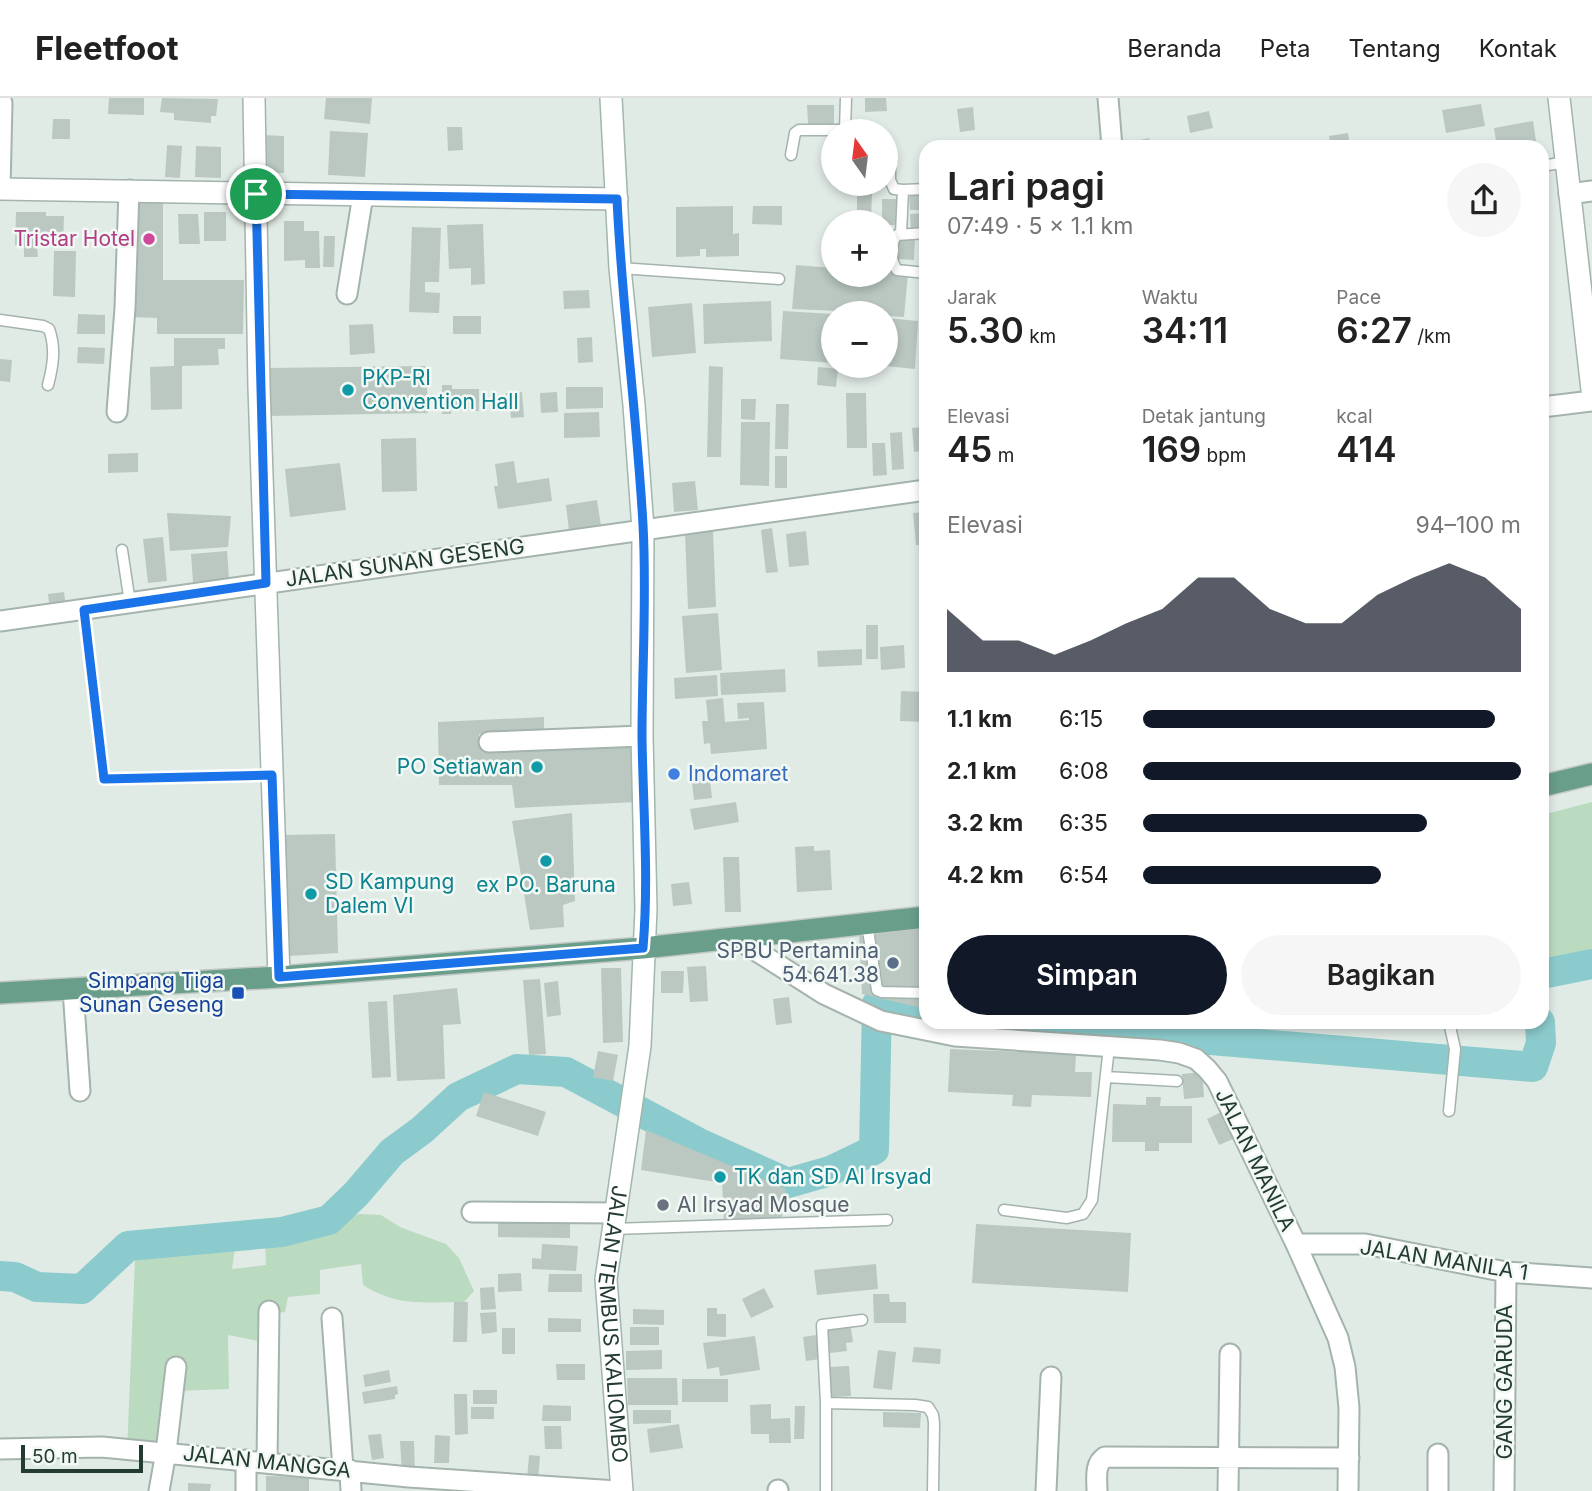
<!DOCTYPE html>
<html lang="id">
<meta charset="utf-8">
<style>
:root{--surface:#fff;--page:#f6f6f6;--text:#222;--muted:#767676;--line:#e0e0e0;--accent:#111827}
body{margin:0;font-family:Inter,sans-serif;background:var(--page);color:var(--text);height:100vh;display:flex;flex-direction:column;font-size:26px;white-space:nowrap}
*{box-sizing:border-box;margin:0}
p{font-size:23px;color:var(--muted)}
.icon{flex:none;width:38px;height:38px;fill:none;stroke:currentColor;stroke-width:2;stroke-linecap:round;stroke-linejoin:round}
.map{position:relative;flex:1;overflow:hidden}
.details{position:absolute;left:919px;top:42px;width:630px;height:889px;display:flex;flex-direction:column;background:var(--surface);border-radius:21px;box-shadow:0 4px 10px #0003}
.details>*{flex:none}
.needle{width:46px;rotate:346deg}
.fabs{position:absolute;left:821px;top:21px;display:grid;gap:14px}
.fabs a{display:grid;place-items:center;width:77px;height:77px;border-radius:50%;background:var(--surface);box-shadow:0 4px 10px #0003;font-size:35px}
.scale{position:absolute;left:21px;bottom:18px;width:122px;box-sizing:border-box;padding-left:7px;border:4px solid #233b31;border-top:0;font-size:19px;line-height:24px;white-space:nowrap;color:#233b31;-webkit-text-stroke:5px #f2f8f4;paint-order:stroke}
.pin{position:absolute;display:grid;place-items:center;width:60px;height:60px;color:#fff;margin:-30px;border:4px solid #fff;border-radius:50%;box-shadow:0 2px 7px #0007}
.round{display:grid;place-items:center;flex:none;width:74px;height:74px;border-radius:37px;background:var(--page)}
.overview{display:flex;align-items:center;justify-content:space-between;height:119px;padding:0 28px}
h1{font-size:38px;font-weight:600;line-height:52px}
.figures{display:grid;grid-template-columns:repeat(3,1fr);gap:10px;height:119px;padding:7px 28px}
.figures div{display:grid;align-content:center}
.figures b{font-size:35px;font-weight:600}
.figures small{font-size:19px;font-weight:400}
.figures p{font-size:19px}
.chart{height:196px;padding:14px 28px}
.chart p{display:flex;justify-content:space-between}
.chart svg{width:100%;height:126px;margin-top:7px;fill:var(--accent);opacity:.7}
.cta{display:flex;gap:14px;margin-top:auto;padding:14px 28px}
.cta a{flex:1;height:80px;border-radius:42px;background:var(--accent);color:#fff;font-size:28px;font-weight:600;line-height:80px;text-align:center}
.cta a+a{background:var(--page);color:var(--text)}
ul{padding:0 28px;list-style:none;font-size:23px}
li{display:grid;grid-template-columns:112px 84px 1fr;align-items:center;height:52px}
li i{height:18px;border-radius:9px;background:var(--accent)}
header{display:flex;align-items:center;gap:42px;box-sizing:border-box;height:98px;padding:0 35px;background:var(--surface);border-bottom:2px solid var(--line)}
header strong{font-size:33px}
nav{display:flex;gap:38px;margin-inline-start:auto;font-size:24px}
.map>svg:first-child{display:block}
.green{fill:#bbdbc0}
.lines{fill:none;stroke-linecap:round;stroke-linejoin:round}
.river{stroke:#8ccbcd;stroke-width:30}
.building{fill:#bac8c1}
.service-casing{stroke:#a4b3ac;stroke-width:13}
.minor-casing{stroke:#a4b3ac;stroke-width:23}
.tertiary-casing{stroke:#a4b3ac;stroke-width:24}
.secondary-casing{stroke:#a1b6ac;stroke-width:24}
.primary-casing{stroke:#c1c8c5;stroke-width:24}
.path{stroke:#84ad9b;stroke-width:2.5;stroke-dasharray:3.5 5;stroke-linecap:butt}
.service{stroke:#fff;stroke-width:10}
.minor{stroke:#fff;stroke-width:19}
.tertiary{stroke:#fff;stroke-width:21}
.secondary{stroke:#fff;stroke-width:21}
.primary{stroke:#689e8a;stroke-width:21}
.route-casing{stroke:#fff;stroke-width:14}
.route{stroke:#1a73e8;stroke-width:9}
.hotel-dot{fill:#d1479c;stroke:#f2f8f4;stroke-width:2.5}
.culture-dot{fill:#0f9aa8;stroke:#f2f8f4;stroke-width:2.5}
.shop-dot{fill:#3f7fe0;stroke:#f2f8f4;stroke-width:2.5}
.service-dot{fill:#5c6f8a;stroke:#f2f8f4;stroke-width:2.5}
.transit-dot{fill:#1a4fb4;stroke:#f2f8f4;stroke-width:2.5}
.worship-dot{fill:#6b7280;stroke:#f2f8f4;stroke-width:2.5}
.labels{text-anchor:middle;stroke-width:5;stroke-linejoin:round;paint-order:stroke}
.hotel-label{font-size:21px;fill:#b23c85;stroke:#f2f8f4;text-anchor:end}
.culture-label{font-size:21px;fill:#0d838f;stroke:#f2f8f4;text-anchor:start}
.street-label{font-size:21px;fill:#233b31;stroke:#f2f8f4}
.shop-label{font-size:21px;fill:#366cbe;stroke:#f2f8f4;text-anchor:start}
.service-label{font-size:21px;fill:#4e5e75;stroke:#f2f8f4;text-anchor:end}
.transit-label{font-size:21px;fill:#164399;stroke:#f2f8f4;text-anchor:end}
.worship-label{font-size:21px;fill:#5b616d;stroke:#f2f8f4;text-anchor:start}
</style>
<header>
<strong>Fleetfoot</strong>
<nav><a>Beranda</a><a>Peta</a><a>Tentang</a><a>Kontak</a></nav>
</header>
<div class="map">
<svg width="1592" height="1393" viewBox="0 0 1592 1393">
<rect width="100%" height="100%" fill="#e1ebe6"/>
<path class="green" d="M1592 704V878L1542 883V717Z
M359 1116 381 1117 400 1129 446 1146 459 1160 474 1193 464 1204C425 1204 397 1209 363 1187L361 1166 320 1172V1196L288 1199 285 1214 261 1217 258 1243 228 1237 229 1291 177 1293 173 1354 127 1353 135 1161C167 1148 201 1147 236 1144L232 1171 266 1167 265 1144Z"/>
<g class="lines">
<path class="river" d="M1542 876 1592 866
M997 924 1533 969 1541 945 1540 924
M0 1178 15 1179 37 1189 82 1191 128 1148 282 1134 329 1122 356 1096 392 1054 422 1032 458 999 517 971 566 974 701 1046 788 1085 830 1073 874 1052 877 906 926 917"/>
</g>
<path class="building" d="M109 0H144V17L108 16Z
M162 0 218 1 216 18H211V25L174 22V15L160 14Z
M326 0H372L370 26 324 21Z
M865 0H886L887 13 865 14Z
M1481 6 1485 28 1446 35 1442 12Z
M807 7H834V26H808Z
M973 9 975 32 960 34 957 11Z
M1209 13 1213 30 1190 35 1187 18Z
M53 21H70V41H52Z
M1533 23 1537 49H1497L1494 30Z
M447 29H462L463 52 448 53Z
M330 33 368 35 365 79 328 77Z
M1348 35 1350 49H1331L1329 38Z
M262 37 284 38V75L261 74Z
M1149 40 1151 49H1114V48Z
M1073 42 1074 49H1039L1038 48Z
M167 47 182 48 180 80 165 79Z
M196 48 221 49V80L195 79Z
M926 94V112H910L909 95Z
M857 96H872L871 124H857Z
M135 100H163V182H244L243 236H157V220L132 219Z
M882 101H898V127H886V124H882Z
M733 108V136L739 135V158L706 159V151H700V158L676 159V109Z
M753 108H782V127L752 126Z
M16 114H46V118H64L63 148H37L38 159H24V147H15Z
M204 114H226V143H204Z
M926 115V133L911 134 910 116Z
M178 116H198L200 146H179Z
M284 123H304V133H319L320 170H305V162L284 163Z
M483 126 485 186 471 187V170L449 171 447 127Z
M412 129 441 130 439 184H425V194L440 195 439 215 409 214Z
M324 138H335L334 169H323Z
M898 140 915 141 914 162 898 161Z
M54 153H76L75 199 53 198Z
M796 167 833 170V177H886V174L908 175 904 219 886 218V215L792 211Z
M589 192 590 210 564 211 563 193Z
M771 203 772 243 704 246 703 206Z
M692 205 696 255 652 259 648 209Z
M783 213 833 216V265L780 261Z
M78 216 105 217V236H77Z
M453 218H481V236H453Z
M886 220 918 223 915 271 886 268Z
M373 226 375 255 350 257 349 227Z
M592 239 593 264 578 265 577 240Z
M174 240H225V251H218L219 267 182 268V311L151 312 150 269 174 268Z
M78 249 105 250 104 266 77 265Z
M0 261 12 262 10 284 0 283Z
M426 268 428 315 270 318 267 270Z
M709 268 723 269 721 359H707Z
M818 269 838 271 836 289 817 287Z
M442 287H452V291H479V313L451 312V316H442Z
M566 289H603V310L566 311Z
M522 294 524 319 511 320 510 310H507L506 295Z
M557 294 558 314 541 315 540 295Z
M846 295H866L867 350H847Z
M741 301H756L755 322 741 321Z
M776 306H789L788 351H775Z
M599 314 600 339 564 340V315Z
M741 324H770L769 388 740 387Z
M923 329 926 369 921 370 920 353 914 354 912 330Z
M902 334 904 371 892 372 890 335Z
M416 340 417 393 382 394 381 341Z
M872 345H885L887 377 873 378Z
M138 355V374L108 375V356Z
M775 358H787V390H775Z
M514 363 517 385 549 380 552 403 498 411 494 388H498L495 366Z
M340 365 346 412 290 419 285 371Z
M695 383 698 412 674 414 672 385Z
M597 402 601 428 569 433 566 407Z
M926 414V447H916L913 415Z
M167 415 231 418 228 449 170 453Z
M772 430 778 474 766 475 761 432Z
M713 433 716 509 688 511 685 434Z
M806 433 809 467 789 469 786 436Z
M163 439 167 483 148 485 143 441Z
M227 453 229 481 193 484 191 456Z
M64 494 66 510 50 513 48 496Z
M718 515 722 572 686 575 682 518Z
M866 527H878V561H866Z
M904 547 905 570 881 572 880 549Z
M862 551V567L818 569 817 553Z
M785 571 786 594 721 597 720 575Z
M717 577 718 598 675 601 674 580Z
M901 593 926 594V624L900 623Z
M723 600 725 624 749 622V620L738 621 737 605 764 604 767 651 711 656 710 645 704 646 702 623H708L706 602Z
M544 619V636H479L480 650 635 649 636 704 515 710 512 687H439L438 624Z
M709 673 712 700 694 702 691 675Z
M736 704 739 724 694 732 690 711Z
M572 715 575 803 563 807 564 829 530 832 512 723Z
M335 736 338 855 289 858 282 737Z
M814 748V753L830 752 832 792 797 794 795 749Z
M723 759H739L741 814H725Z
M689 784 692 806 673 808 671 786Z
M926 828V911L862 896 859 834Z
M706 868 708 903 690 904 687 869Z
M601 870H621L623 944 603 945Z
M661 873H684L683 895H661Z
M540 881 546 956 529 957 523 882Z
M558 883 561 917 547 919 544 885Z
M457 890 461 926 443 927 445 981 397 983 393 897Z
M789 899 792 925 776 927 773 901Z
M387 903 391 979 372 980 368 904Z
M950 951 1076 956 1075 974H1092L1091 999 1032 997 1031 1009 1012 1008 1013 997 948 994Z
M598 953 618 957 613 983 593 979Z
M1202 974 1204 999 1184 1001 1182 976Z
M484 994 546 1014 538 1038 476 1018Z
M1146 999H1161L1160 1008H1192V1045H1159V1053H1145V1044H1112L1113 1006 1146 1007Z
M1221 1014 1233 1041 1219 1047 1207 1021Z
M646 1032 786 1091 782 1120 724 1123 722 1085 641 1072Z
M498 1122 570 1123V1140L498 1139Z
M976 1126 1131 1135 1128 1194 972 1185Z
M542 1146 578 1148 576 1173 532 1171V1160L541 1161Z
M876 1166 878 1191 817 1197 814 1172Z
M521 1175 522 1193 498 1194V1176Z
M549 1176H582V1194H548Z
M494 1189 496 1211 481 1212 480 1190Z
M764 1190 774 1209 751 1220 742 1201Z
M873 1196H889L890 1204H906V1225H874Z
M454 1204H468L467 1244H453Z
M707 1210H717V1216H726V1239L707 1238Z
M633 1211 664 1212V1227L633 1226Z
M496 1214 497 1234 482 1236 480 1215Z
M548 1220 581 1221V1234H548Z
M850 1224 853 1244 846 1245 847 1253 830 1255 827 1227Z
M630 1229H659V1247H630Z
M502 1230H515V1256H502Z
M816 1237 820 1261 806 1263 803 1239Z
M755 1238 760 1272 720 1278 719 1269 707 1271 703 1245Z
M914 1249 941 1251 940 1266 912 1264Z
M662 1252V1271L626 1272V1253Z
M878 1252 896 1254 892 1292 873 1290Z
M556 1266H585V1282H557Z
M849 1268 851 1298 830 1299 829 1269Z
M389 1272 391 1284 365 1289 363 1277Z
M627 1280H677L678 1307H628Z
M682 1281H728V1304H682Z
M397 1288 398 1296 395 1297V1301L364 1306 362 1294Z
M473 1292H497V1306H473Z
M454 1296H467L468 1336 455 1337Z
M771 1306V1321L790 1320 791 1345H769V1336H751L750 1307Z
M543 1307 571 1308V1323H542Z
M795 1308H805L804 1341H794Z
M471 1309H494V1321H471Z
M633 1312H671V1325L633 1326Z
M883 1314 921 1315 920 1330 883 1329Z
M679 1326 683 1350 650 1355 647 1331Z
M544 1328H561L562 1351H545Z
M381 1336 384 1360 372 1362 368 1337Z
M435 1337 450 1338 449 1365H434Z
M400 1343H414L415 1375H402Z
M529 1357 540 1358 538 1382 527 1381Z
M266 1378 309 1379V1393H266Z
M188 1385 211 1386 210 1393H188Z"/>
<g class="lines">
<defs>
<path id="service" d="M845 32 857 33
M791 57 795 35 799 32H845L846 0
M886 67 890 71V82L894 91 903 92 901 136
M1542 68 1566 64
M903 92 926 91
M926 135 897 137C890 146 890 162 897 172L926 175
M620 170 779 181
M0 222 43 228 49 231C56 250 53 268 48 287
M122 452 130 505
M867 825 877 892 882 894 926 895
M1449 924 1455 951 1449 1013
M1106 979 1177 983
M1004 1112 1067 1120 1083 1116 1092 1102 1109 949
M613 1131 887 1122
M826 1305 915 1307 928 1309 933 1317 934 1325 933 1393
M826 1393V1305L822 1227 862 1222"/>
<path id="minor" d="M1108 0 1112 49
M0 91 2 5
M1569 96 1592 93
M347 196 363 97
M1542 309 1592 303
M117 314 125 210 129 92
M0 523 926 392
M489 644 642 638
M736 840 824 896 881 923 955 938 1160 952 1179 955 1196 961 1207 971 1217 983 1296 1146 1338 1240 1345 1269 1349 1310 1348 1393
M73 891 80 993
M472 1114 616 1115
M1296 1146H1365L1506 1174 1592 1180
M332 1220 343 1371
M0 1351 102 1349 409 1379 617 1393
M267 1364 269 1213
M350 1372 351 1393
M159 1393 166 1354 176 1269
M246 1393V1362
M778 1393V1392
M1046 1393 1051 1279
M1097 1393C1097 1381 1094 1366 1105 1359L1349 1360
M1228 1393 1230 1256
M1438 1393V1356
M1504 1393 1506 1174"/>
<path id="tertiary" d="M254 0 259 289 279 879
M1559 0 1592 292
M0 91 617 101"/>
<g id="secondary">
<path id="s1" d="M611 0 620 170 634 307 643 431 642 638 646 811 640 948 606 1181 622 1393"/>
</g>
<path id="primary" d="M1542 688 1592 676
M0 895 279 879 643 850 926 819"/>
</defs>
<use href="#service" class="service-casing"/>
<use href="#minor" class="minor-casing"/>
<use href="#tertiary" class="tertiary-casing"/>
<use href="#secondary" class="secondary-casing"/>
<use href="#primary" class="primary-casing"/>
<path class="path" d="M86 529 104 681 255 678"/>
<use href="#service" class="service"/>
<use href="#minor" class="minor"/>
<use href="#tertiary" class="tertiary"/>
<use href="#secondary" class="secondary"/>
<use href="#primary" class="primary"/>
</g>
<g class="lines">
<defs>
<path id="route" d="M256 96 617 101C622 210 637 318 643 427 647 498 642 569 642 639 643 709 649 780 643 850L279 879 272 677 104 681 84 512 266 485Z"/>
</defs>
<use href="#route" class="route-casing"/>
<use href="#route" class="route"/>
</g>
<circle class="hotel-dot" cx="149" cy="141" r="7"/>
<g class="culture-dot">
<circle cx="348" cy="292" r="7"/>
<circle cx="537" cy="669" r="7"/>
<circle cx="546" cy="763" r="7"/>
<circle cx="311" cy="796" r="7"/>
<circle cx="720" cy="1079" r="7"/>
</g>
<circle class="shop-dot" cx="674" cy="676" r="7"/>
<circle class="service-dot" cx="893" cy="865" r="7"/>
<rect class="transit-dot" x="231" y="888" width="14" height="14" rx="3.5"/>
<circle class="worship-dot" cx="663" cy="1107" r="7"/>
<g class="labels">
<g class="hotel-label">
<text x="135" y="148">Tristar Hotel</text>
</g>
<g class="culture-label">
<text x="362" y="287">PKP-RI<tspan x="362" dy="24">Convention Hall</tspan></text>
<text x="523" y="676" text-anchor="end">PO Setiawan</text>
<text x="325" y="791">SD Kampung<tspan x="325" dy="24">Dalem VI</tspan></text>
<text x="546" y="794" text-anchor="middle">ex PO. Baruna</text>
<text x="734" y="1086">TK dan SD Al Irsyad</text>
</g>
<g class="street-label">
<text transform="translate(405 465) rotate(-8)" y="7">JALAN SUNAN GESENG</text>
<text transform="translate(1255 1062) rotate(64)" y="7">JALAN MANILA</text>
<text transform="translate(1444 1162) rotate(9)" y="7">JALAN MANILA 1</text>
<text dy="7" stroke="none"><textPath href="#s1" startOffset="1230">JALAN TEMBUS KALIOMBO</textPath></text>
<text transform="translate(1505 1284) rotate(-90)" y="7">GANG GARUDA</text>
<text transform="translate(267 1364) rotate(6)" y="7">JALAN MANGGA</text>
</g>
<g class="shop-label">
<text x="688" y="683">Indomaret</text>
</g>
<g class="service-label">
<text x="879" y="860">SPBU Pertamina<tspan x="879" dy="24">54.641.38</tspan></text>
</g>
<g class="transit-label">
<text x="224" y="890">Simpang Tiga<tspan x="224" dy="24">Sunan Geseng</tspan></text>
</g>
<g class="worship-label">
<text x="677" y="1114">Al Irsyad Mosque</text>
</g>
</g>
</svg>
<div class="fabs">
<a><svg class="needle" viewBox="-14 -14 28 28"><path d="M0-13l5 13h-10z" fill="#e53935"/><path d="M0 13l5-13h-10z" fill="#767676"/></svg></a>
<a>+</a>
<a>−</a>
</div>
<div class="scale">50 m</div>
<div class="pin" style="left:256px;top:96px;background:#1e9e55"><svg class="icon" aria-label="arrive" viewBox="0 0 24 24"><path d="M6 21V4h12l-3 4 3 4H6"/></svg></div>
<section class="details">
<div class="overview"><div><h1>Lari pagi</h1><p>07:49 · 5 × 1.1 km</p></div><a class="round"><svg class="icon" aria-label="share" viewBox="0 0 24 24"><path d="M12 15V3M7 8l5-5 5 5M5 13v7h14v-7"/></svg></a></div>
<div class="figures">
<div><p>Jarak</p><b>5.30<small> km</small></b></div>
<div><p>Waktu</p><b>34:11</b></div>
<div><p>Pace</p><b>6:27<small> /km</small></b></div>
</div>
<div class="figures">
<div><p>Elevasi</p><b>45<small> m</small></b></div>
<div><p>Detak jantung</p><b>169<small> bpm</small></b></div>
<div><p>kcal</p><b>414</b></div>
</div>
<div class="chart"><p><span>Elevasi</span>94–100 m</p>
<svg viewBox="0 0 160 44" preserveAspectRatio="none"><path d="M0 44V22L10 33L20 33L30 38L40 33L50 27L60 22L70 11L80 11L90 22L100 27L110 27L120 17L130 11L140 6L150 11L160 22V44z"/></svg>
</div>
<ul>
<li><b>1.1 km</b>6:15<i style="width:93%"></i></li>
<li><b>2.1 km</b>6:08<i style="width:100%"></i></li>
<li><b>3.2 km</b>6:35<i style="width:75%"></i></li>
<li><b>4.2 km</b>6:54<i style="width:63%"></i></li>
</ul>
<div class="cta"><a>Simpan</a><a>Bagikan</a></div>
</section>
</div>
